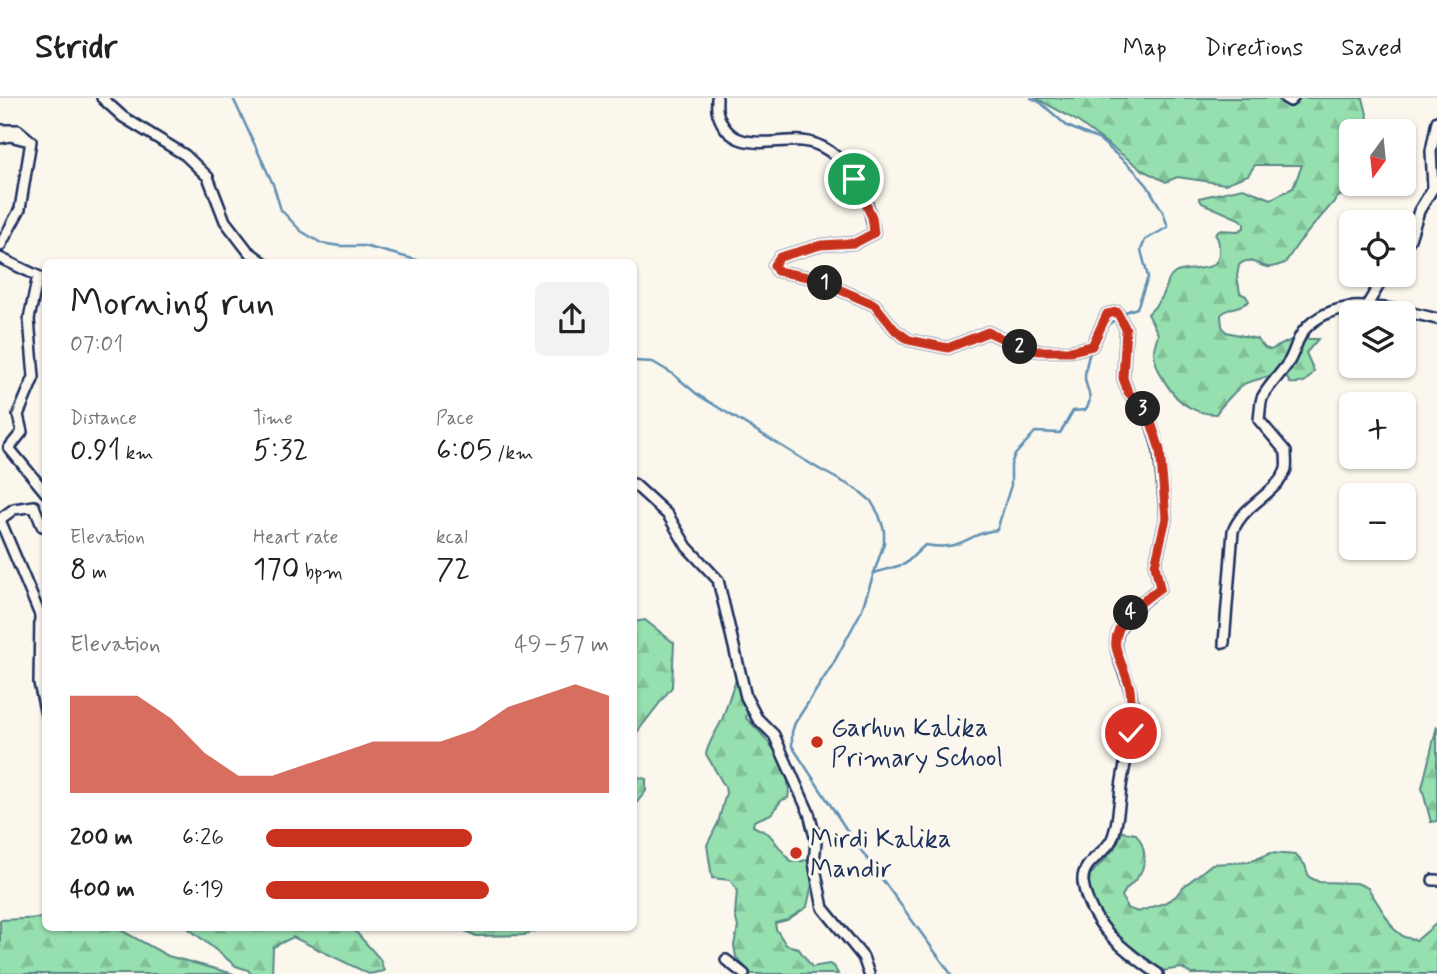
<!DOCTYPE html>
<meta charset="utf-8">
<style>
:root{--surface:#fff;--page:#f2f2f2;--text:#222;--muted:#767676;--line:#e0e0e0;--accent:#c8321e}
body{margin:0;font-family:Mynerve,sans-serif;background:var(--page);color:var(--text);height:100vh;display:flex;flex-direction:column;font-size:26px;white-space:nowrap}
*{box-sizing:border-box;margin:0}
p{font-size:23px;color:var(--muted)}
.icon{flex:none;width:38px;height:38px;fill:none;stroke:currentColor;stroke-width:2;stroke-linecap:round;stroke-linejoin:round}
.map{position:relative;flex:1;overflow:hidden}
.panel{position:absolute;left:42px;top:161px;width:595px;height:672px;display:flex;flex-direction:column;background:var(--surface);border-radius:10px;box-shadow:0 2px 5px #0004}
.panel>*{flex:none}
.needle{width:46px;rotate:195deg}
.fabs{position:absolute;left:1339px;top:21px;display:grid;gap:14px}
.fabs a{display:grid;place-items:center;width:77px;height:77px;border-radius:10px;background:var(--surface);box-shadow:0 2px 5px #0004;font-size:35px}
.pin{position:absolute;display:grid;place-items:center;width:60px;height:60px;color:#fff;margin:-30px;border:4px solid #fff;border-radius:50%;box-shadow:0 2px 7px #0007}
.km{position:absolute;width:35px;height:35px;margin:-18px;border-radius:50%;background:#222;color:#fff;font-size:19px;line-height:35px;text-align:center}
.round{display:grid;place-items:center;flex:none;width:74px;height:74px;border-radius:10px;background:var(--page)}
.overview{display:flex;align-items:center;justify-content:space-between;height:119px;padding:0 28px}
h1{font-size:38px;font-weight:600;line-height:52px}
.stats{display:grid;grid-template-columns:repeat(3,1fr);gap:10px;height:119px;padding:7px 28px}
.stats div{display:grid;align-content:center}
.stats b{font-size:30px;font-weight:600}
.stats small{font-size:19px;font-weight:400}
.stats p{font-size:19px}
.chart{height:196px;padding:14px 28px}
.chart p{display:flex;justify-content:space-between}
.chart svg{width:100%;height:126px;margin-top:7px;fill:var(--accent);opacity:.7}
ul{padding:0 28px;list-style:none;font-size:23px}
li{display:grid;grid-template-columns:112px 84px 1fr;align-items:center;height:52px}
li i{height:18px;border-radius:9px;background:var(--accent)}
header{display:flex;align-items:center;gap:42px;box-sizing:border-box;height:98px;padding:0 35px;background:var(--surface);border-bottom:2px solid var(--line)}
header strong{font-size:33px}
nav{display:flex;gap:38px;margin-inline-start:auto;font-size:24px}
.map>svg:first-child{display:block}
.forest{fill:url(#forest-firs);stroke:#588786;stroke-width:2}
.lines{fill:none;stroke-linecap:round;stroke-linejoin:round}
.stream{stroke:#5e8fb3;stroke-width:2.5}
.minor-casing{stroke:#1b2f5e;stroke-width:14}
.minor{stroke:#fbf7ec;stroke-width:9}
.route-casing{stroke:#fff;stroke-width:14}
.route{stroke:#c8321e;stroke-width:9}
.poi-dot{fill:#c8321e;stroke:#fbf7ec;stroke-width:2.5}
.labels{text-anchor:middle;stroke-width:6;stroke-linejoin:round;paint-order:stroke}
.poi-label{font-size:26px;fill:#1b2f5e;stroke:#fbf7ec;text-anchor:start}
</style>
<header>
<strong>Stridr</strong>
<nav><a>Map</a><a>Directions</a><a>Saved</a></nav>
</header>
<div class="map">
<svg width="1437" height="876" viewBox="0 0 1437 876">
<defs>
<pattern id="forest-firs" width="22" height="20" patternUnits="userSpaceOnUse" patternTransform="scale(1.75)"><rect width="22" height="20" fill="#96dfae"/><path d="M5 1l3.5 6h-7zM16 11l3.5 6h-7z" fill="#81c098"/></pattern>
</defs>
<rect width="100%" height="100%" fill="#fbf7ec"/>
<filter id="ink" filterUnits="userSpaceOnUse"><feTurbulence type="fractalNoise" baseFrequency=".0143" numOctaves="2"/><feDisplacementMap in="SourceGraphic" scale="14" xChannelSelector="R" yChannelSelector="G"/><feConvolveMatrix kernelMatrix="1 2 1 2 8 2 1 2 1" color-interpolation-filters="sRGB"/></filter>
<g filter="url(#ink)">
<path class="forest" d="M1036 0H1363L1371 33H1351V86H1375L1374 92C1363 95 1347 93 1338 99L1299 144 1285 165C1279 167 1273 170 1267 169 1255 167 1250 157 1239 167L1237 178 1240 195 1246 198 1249 203C1240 211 1228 208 1221 217L1222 228 1226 234 1257 241 1265 250 1271 252 1293 241H1318L1306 255 1314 273C1307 284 1304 286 1290 285L1284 275C1280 275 1247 284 1244 286 1238 290 1219 310 1216 316 1206 316 1197 314 1189 309 1172 300 1154 271 1154 253 1154 247 1157 241 1158 236L1148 216C1153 210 1159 205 1162 199 1168 190 1165 182 1175 175 1188 167 1221 178 1219 152 1219 145 1219 142 1215 136L1219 132 1238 133 1244 130V125L1239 121 1202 105 1199 100 1243 90 1271 101 1293 90 1302 67H1255L1248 77 1225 86 1177 79 1166 84 1144 73 1077 23Z
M645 522 674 545 672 589 634 638V524Z
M737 579 748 611 746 620C766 639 794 670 788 700L782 702 771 716 754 723 753 728 769 736 791 764 808 762 812 786 807 809 787 822 775 825 776 831 786 847 798 850 812 869 829 866 834 868 838 876H751L736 859 734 847 738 829 735 817 737 792 730 782 712 780 707 747 718 725 726 695 725 689 706 656C709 642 718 632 723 619 728 605 731 593 737 579Z
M1437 628V723L1431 724 1422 690Z
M634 678 646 681V693L634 708Z
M1122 734 1136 736C1146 749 1148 766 1137 780 1131 788 1128 786 1122 798L1127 810 1138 814 1164 805 1175 799 1183 789 1212 766 1249 764 1271 755 1296 757 1305 767 1309 779 1319 784 1357 785 1368 790 1394 831 1404 839 1417 842 1437 825V876H1191L1182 870 1161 873 1143 864 1101 822 1089 793V778L1115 750Z
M45 820 46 830H117L168 858 234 876H0V822Z
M188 830H356L355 833 380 861 384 873 369 876 293 839 273 849 272 876H251L248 872 236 868Z
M459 830H544L524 837 476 838Z"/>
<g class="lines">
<path class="stream" d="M233 0 273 86 281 112 301 133 321 145 340 148H364L417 162 418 164
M1031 0 1041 5 1067 28 1100 42 1133 71 1147 87 1163 114 1168 129 1145 142 1141 152 1148 179 1137 210 1122 215
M1104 231 1117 219
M634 263 653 264 673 276 698 297 819 371 858 392 871 403 879 417 884 432V445L861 514 833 566 795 625 792 634V648L850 737 951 876
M874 475 905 466 925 447C964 454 966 435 997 432L1011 387V367L1014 358 1035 334 1060 335 1073 313 1085 312C1095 300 1086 292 1085 280 1085 271 1088 260 1091 251"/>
<defs>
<path id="minor" d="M102 0 123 19 185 57 208 79 225 123 248 153 263 164
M717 0C717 5 716 11 718 16 731 57 771 41 802 43 843 47 870 98 874 135L855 145 821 147 780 159 774 167 777 173 813 180 875 207 895 232 909 242 948 250 988 234 1025 251 1040 253H1071L1092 248 1107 216 1117 214 1126 231 1123 280 1128 294 1149 318 1159 352 1166 420 1155 467 1160 490C1144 502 1114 524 1116 547 1117 560 1125 575 1129 588 1134 605 1132 629 1129 646 1126 664 1121 681 1120 699 1118 713 1118 727 1112 741 1105 756 1081 764 1083 784 1089 827 1125 853 1158 876
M1285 0 1290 3 1293 0
M0 32H18L31 43 20 111 0 148
M0 40 10 38 29 43
M1404 151 1410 141 1419 113 1433 90 1431 53 1437 23
M0 160 38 178 29 221 34 279 18 317 22 334 9 350 46 395
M1366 209 1385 177
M634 386 668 417 687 449 718 482 746 599 757 620 774 637 809 715 816 743 814 765 823 810 863 859 869 876
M0 421 14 411 34 408 42 428 46 429
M0 422 40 517 39 585 46 617
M1224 545 1233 433C1244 405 1277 396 1286 371 1287 366 1286 359 1286 354L1259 322C1260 315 1260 306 1262 300 1268 288 1280 277 1288 265 1296 253 1296 239 1308 228 1342 196 1397 211 1437 221
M1433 782H1437
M726 862 744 876"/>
</defs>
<use href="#minor" class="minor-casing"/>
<use href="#minor" class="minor"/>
</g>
</g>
<g class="lines" filter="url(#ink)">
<defs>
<path id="route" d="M854 81 872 119 874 135 855 145 821 147 780 159 774 167 777 173 813 180 875 207 895 232 909 242 948 250 988 234 1025 251 1040 253H1071L1092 248 1107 216 1117 214 1126 231 1123 280 1128 294 1149 318 1160 352 1166 420 1155 467 1160 490C1144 502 1112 524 1116 549 1119 563 1127 577 1130 591 1132 605 1131 621 1131 635"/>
</defs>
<use href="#route" class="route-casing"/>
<use href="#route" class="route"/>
</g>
<g class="poi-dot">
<circle cx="817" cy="644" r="7"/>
<circle cx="796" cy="755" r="7"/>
</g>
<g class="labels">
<g class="poi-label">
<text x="831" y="638">Garhun Kalika<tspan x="831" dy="30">Primary School</tspan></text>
<text x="810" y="749">Mirdi Kalika<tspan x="810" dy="30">Mandir</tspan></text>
</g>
</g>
</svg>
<div class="fabs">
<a><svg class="needle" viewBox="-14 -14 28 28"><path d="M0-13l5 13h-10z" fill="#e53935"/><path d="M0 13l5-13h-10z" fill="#767676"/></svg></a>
<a><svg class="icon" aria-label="locate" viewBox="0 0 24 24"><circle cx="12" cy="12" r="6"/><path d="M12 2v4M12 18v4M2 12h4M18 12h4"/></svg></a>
<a><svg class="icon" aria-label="layers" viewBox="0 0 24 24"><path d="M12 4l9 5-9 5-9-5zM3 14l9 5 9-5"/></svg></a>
<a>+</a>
<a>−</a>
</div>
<div class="pin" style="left:854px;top:81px;background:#1e9e55"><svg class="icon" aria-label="arrive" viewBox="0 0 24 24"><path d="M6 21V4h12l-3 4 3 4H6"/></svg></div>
<div class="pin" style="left:1131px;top:635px;background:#d93025"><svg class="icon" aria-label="check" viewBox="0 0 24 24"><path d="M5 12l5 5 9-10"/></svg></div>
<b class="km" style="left:825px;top:185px">1</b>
<b class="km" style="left:1020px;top:249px">2</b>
<b class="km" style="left:1143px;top:311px">3</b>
<b class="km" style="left:1131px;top:515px">4</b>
<section class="panel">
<div class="overview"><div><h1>Morning run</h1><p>07:01</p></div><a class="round"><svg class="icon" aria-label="share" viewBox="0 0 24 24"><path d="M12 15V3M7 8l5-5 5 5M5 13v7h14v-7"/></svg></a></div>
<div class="stats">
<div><p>Distance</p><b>0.91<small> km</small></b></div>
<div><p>Time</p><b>5:32</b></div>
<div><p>Pace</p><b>6:05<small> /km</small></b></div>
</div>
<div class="stats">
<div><p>Elevation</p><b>8<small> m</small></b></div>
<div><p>Heart rate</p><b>170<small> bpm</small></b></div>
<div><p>kcal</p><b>72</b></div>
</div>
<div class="chart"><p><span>Elevation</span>49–57 m</p>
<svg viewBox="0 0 160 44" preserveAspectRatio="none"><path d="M0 44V10L10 10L20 10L30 18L40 30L50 38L60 38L70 34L80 30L90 26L100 26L110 26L120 22L130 14L140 10L150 6L160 10V44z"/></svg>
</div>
<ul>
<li><b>200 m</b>6:26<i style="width:60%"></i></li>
<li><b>400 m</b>6:19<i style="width:65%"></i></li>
</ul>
</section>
</div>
